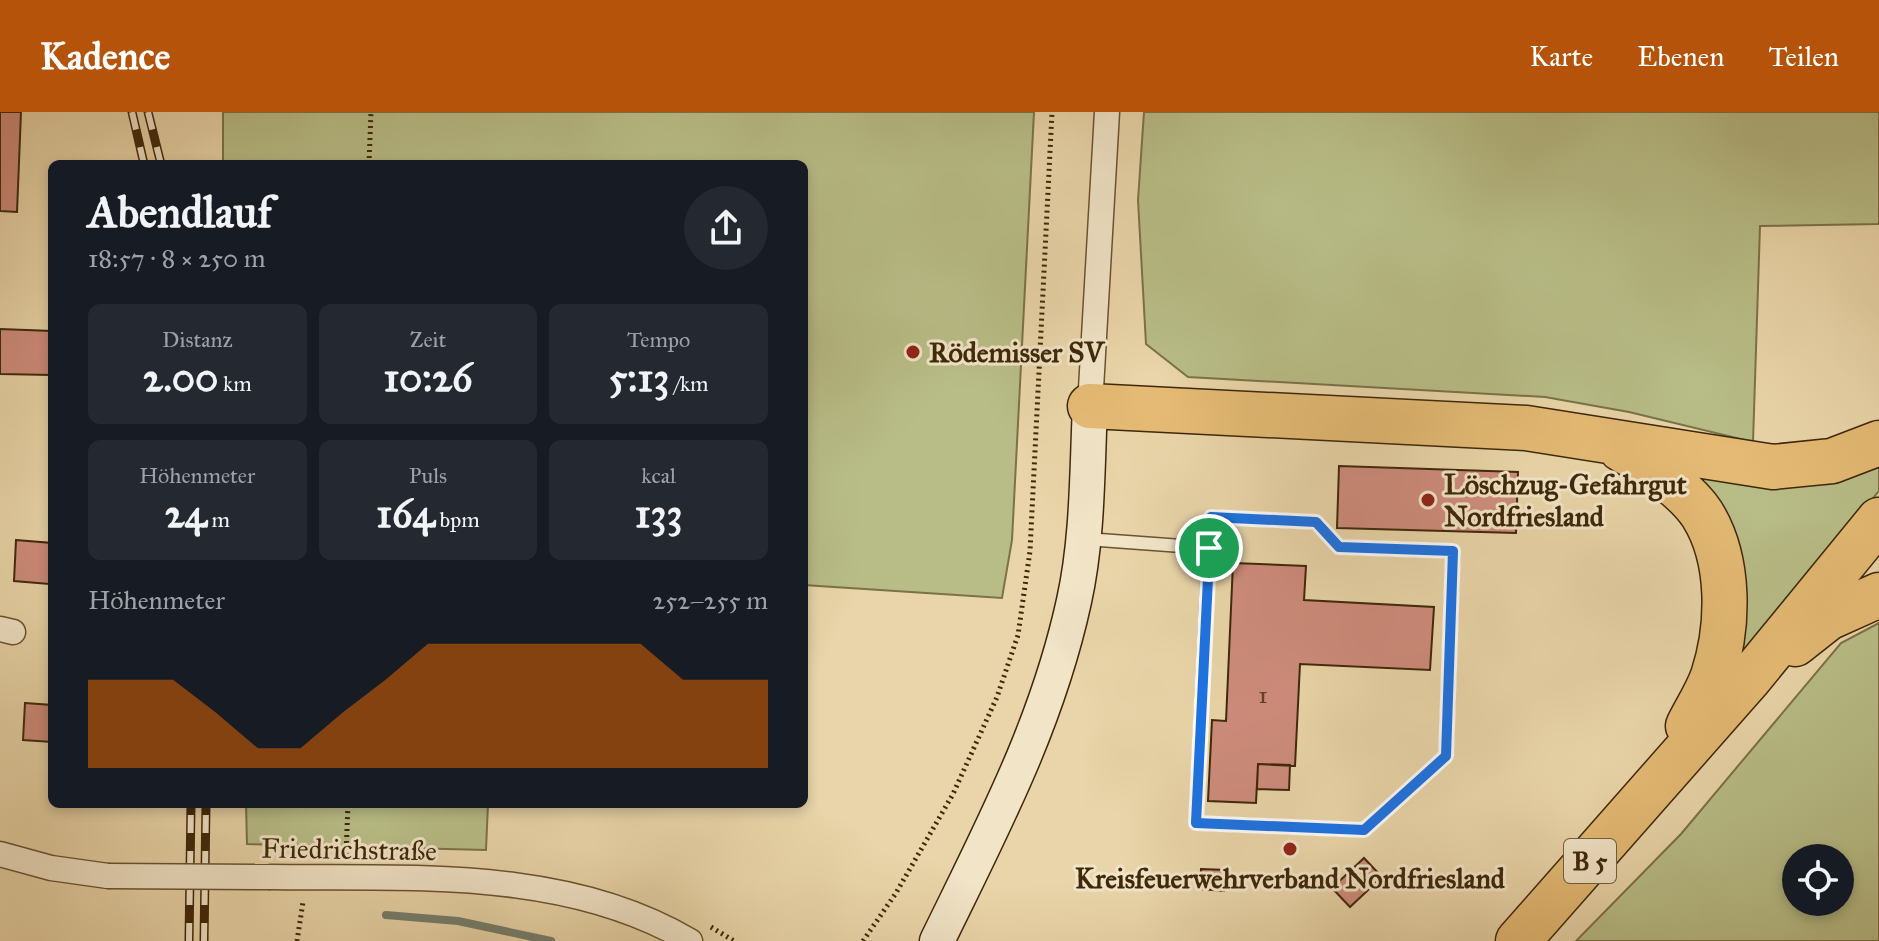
<!DOCTYPE html>
<html lang="de">
<meta charset="utf-8">
<style>
:root{--surface:#171b24;--page:#242831;--text:#f1f3f6;--muted:#9ea1a6;--accent:#b45309}
body{margin:0;font-family:"IM FELL Great Primer",serif;background:var(--page);color:var(--text);height:100vh;display:flex;flex-direction:column;font-size:30px;white-space:nowrap}
*{box-sizing:border-box;margin:0}
p{font-size:26px;color:var(--muted)}
.icon{flex:none;width:44px;height:44px;fill:none;stroke:currentColor;stroke-width:2;stroke-linecap:round;stroke-linejoin:round}
.map{position:relative;flex:1;overflow:hidden}
.sheet{position:absolute;left:48px;top:48px;width:760px;height:648px;display:flex;flex-direction:column;background:var(--surface);border-radius:12px;box-shadow:0 4px 12px #0003}
.sheet>*{flex:none}
.buttons{position:absolute;left:1782px;top:732px;display:grid;gap:16px}
.buttons a{display:grid;place-items:center;width:72px;height:72px;border-radius:50%;background:var(--surface);box-shadow:0 4px 12px #0003;font-size:40px}
.pin{position:absolute;display:grid;place-items:center;width:68px;height:68px;color:#fff;margin:-34px;border:4px solid #fff;border-radius:50%;box-shadow:0 2px 8px #0007}
.round{display:grid;place-items:center;flex:none;width:84px;height:84px;border-radius:42px;background:var(--page)}
.head{display:flex;align-items:center;justify-content:space-between;height:136px;padding:0 40px}
h1{font-size:44px;font-weight:800;line-height:60px}
.stats{display:grid;grid-template-columns:repeat(3,1fr);gap:12px;height:136px;padding:8px 40px}
.stats div{display:grid;align-content:center;border-radius:12px;background:var(--page);text-align:center}
.stats b{font-size:40px;font-weight:800}
.stats small{font-size:22px;font-weight:400}
.stats p{font-size:22px}
.chart{height:224px;padding:16px 40px}
.chart p{display:flex;justify-content:space-between}
.chart svg{width:100%;height:144px;margin-top:8px;fill:var(--accent);opacity:.7}
header{display:flex;align-items:center;gap:48px;box-sizing:border-box;height:112px;padding:0 40px;background:var(--accent);color:#fff}
header strong{font-size:38px}
nav{display:flex;gap:44px;margin-inline-start:auto;font-size:28px}
.map>svg:first-child{display:block}
.green{fill:#b8bd87;stroke:#7b7248;stroke-width:2;fill-rule:evenodd}
.lines{fill:none;stroke-linecap:round;stroke-linejoin:round}
.stream{stroke:#757e6d;stroke-width:8}
.building{fill:#ce8c7c;stroke:#3e2809;stroke-width:2}
.lane-casing{stroke:#695331;stroke-width:15}
.street-casing{stroke:#695331;stroke-width:27}
.secondary-casing{stroke:#3e2809;stroke-width:37}
.highway-casing{stroke:#3e2809;stroke-width:47}
.path{stroke:#3e2809;stroke-width:5;stroke-dasharray:2 4;stroke-linecap:butt}
.lane{stroke:#f1e4c7;stroke-width:12}
.street{stroke:#f1e4c7;stroke-width:24}
.secondary{stroke:#f1e4c7;stroke-width:34}
.highway{stroke:#e4ba74;stroke-width:44}
.rail-casing{stroke:#3e2809;stroke-width:9}
.rail{stroke:#f1e4c7;stroke-width:6;stroke-dasharray:18;stroke-linecap:butt}
.street-bridge-casing{stroke:#695331;stroke-width:27;stroke-linecap:butt}
.street-bridge{stroke:#f1e4c7;stroke-width:24}
.route-casing{stroke:#fff;stroke-width:16}
.route{stroke:#1a73e8;stroke-width:10}
.poi-dot{fill:#8f2418;stroke:#f1e4c7;stroke-width:3}
.labels{text-anchor:middle;stroke-width:6;stroke-linejoin:round;paint-order:stroke}
.number-label{font-size:24px;fill:#624126}
.shield{fill:#f1e4c7;stroke:#746042;stroke-width:2}
.shield-label{font-size:26px;font-weight:bold;fill:#3e2809}
.poi-label{font-size:28px;font-weight:bold;fill:#3e2809;stroke:#f1e4c7;text-anchor:start}
.street-label{font-size:28px;fill:#3e2809;stroke:#f1e4c7}
</style>
<header>
<strong>Kadence</strong>
<nav><a>Karte</a><a>Ebenen</a><a>Teilen</a></nav>
</header>
<div class="map">
<svg width="1879" height="829" viewBox="0 0 1879 829">
<rect width="100%" height="100%" fill="#e9d5a9"/>
<filter id="stains"><feTurbulence type="fractalNoise" baseFrequency=".0025" numOctaves="4"/><feColorMatrix values="0 0 0 0 .2 0 0 0 0 .09 0 0 0 0 .02 0 0 0 .5 -.17"/></filter>
<radialGradient id="worn" r=".72"><stop offset=".6" stop-color="#630" stop-opacity="0"/><stop offset="1" stop-color="#630" stop-opacity=".3"/></radialGradient>
<path class="green" d="M223 0H1034L1012 428 1002 486 804 473V52H223Z
M1144 0H1879V112L1760 114 1753 330 1629 300 1545 285 1188 265 1146 232 1138 88Z
M1879 348V379L1733 557 1682 353Z
M1879 511V829H1576L1681 722 1841 531ZM1796 746H1840V790H1796Z
M246 692H488L486 738 247 732Z"/>
<g class="lines">
<path class="stream" d="M386 803 458 809 551 829"/>
</g>
<path class="building" d="M0 0H21L17 100 0 99Z
M0 217 52 219 51 263 0 262Z
M1339 354 1518 360 1516 421 1337 416Z
M16 428 52 431 49 472 14 469Z
M1233 451 1306 454 1304 488 1434 495 1430 558 1300 552 1295 654 1258 652 1256 691 1208 689 1212 608 1226 609Z
M25 591 52 593V630L23 628Z
M1258 652 1290 653 1289 678 1257 677Z
M1364 746 1382 765 1350 795 1332 776Z
M1201 757 1226 758 1224 779 1200 777Z"/>
<g class="lines">
<defs>
<path id="lane" d="M1086 427 1209 436 1196 711 1364 718 1446 644 1453 439 1339 435 1316 410 1211 405 1209 436"/>
<path id="street" d="M1090 294 1107 0
M0 517 13 520
M0 742 51 756 108 764
M271 765C411 767 565 755 690 829"/>
<path id="secondary" d="M937 829C992 716 1047 613 1074 489 1088 426 1087 358 1090 294"/>
<path id="highway" d="M1090 294 1526 316 1773 355 1832 349 1879 331
M1621 337C1647 352 1685 376 1702 402 1731 448 1729 515 1713 564 1707 581 1696 598 1688 614
M1795 532 1828 506 1879 483
M1518 829 1748 568 1879 408"/>
</defs>
<use href="#lane" class="lane-casing"/>
<use href="#street" class="street-casing"/>
<use href="#secondary" class="secondary-casing"/>
<use href="#highway" class="highway-casing"/>
<path class="path" d="M369 52 371 0
M346 743 348 692
M711 815 734 829
M297 829 303 790
M863 829 896 781 953 682 997 585 1018 523 1030 439 1052 0"/>
<use href="#lane" class="lane"/>
<use href="#street" class="street"/>
<use href="#secondary" class="secondary"/>
<use href="#highway" class="highway"/>
<defs>
<path id="rail" d="M132 0 144 52
M148 0 161 52
M189 829 191 692
M204 829 206 692"/>
</defs>
<use href="#rail" class="rail-casing"/>
<use href="#rail" class="rail"/>
<defs>
<path id="street-bridge" d="M108 764 271 765"/>
</defs>
<use href="#street-bridge" class="street-bridge-casing"/>
<use href="#street-bridge" class="street-bridge"/>
</g>
<g class="lines">
<defs>
<path id="route" d="M1211 405 1316 410 1339 435 1453 439 1446 644 1364 718 1196 711Z"/>
</defs>
<use href="#route" class="route-casing"/>
<use href="#route" class="route"/>
</g>
<g class="poi-dot">
<circle cx="913" cy="240" r="8"/>
<circle cx="1428" cy="388" r="8"/>
<circle cx="1290" cy="737" r="8"/>
</g>
<g class="labels">
<g class="number-label">
<text x="1263" y="591">1</text>
</g>
<rect class="shield" x="1564" y="727" width="52" height="44" rx="6"/>
<g class="shield-label">
<text x="1590" y="758">B 5</text>
</g>
<g class="poi-label">
<text x="929" y="250">Rödemisser SV</text>
<text x="1444" y="382">Löschzug-Gefahrgut<tspan x="1444" dy="32">Nordfriesland</tspan></text>
<text x="1290" y="776" text-anchor="middle">Kreisfeuerwehrverband Nordfriesland</text>
</g>
<g class="street-label">
<text transform="translate(349 737) rotate(1)" y="10">Friedrichstraße</text>
</g>
</g>
<rect width="100%" height="100%" filter="url(#stains)"/>
<rect width="100%" height="100%" fill="url(#worn)"/>
</svg>
<div class="buttons">
<a><svg class="icon" aria-label="locate" viewBox="0 0 24 24"><circle cx="12" cy="12" r="6"/><path d="M12 2v4M12 18v4M2 12h4M18 12h4"/></svg></a>
</div>
<div class="pin" style="left:1209px;top:436px;background:#1e9e55"><svg class="icon" aria-label="arrive" viewBox="0 0 24 24"><path d="M6 21V4h12l-3 4 3 4H6"/></svg></div>
<section class="sheet">
<div class="head"><div><h1>Abendlauf</h1><p>18:57 · 8 × 250 m</p></div><a class="round"><svg class="icon" aria-label="share" viewBox="0 0 24 24"><path d="M12 15V3M7 8l5-5 5 5M5 13v7h14v-7"/></svg></a></div>
<div class="stats">
<div><p>Distanz</p><b>2.00<small> km</small></b></div>
<div><p>Zeit</p><b>10:26</b></div>
<div><p>Tempo</p><b>5:13<small> /km</small></b></div>
</div>
<div class="stats">
<div><p>Höhenmeter</p><b>24<small> m</small></b></div>
<div><p>Puls</p><b>164<small> bpm</small></b></div>
<div><p>kcal</p><b>133</b></div>
</div>
<div class="chart"><p><span>Höhenmeter</span>252–255 m</p>
<svg viewBox="0 0 160 44" preserveAspectRatio="none"><path d="M0 44V17L10 17L20 17L30 27L40 38L50 38L60 27L70 17L80 6L90 6L100 6L110 6L120 6L130 6L140 17L150 17L160 17V44z"/></svg>
</div>
</section>
</div>
